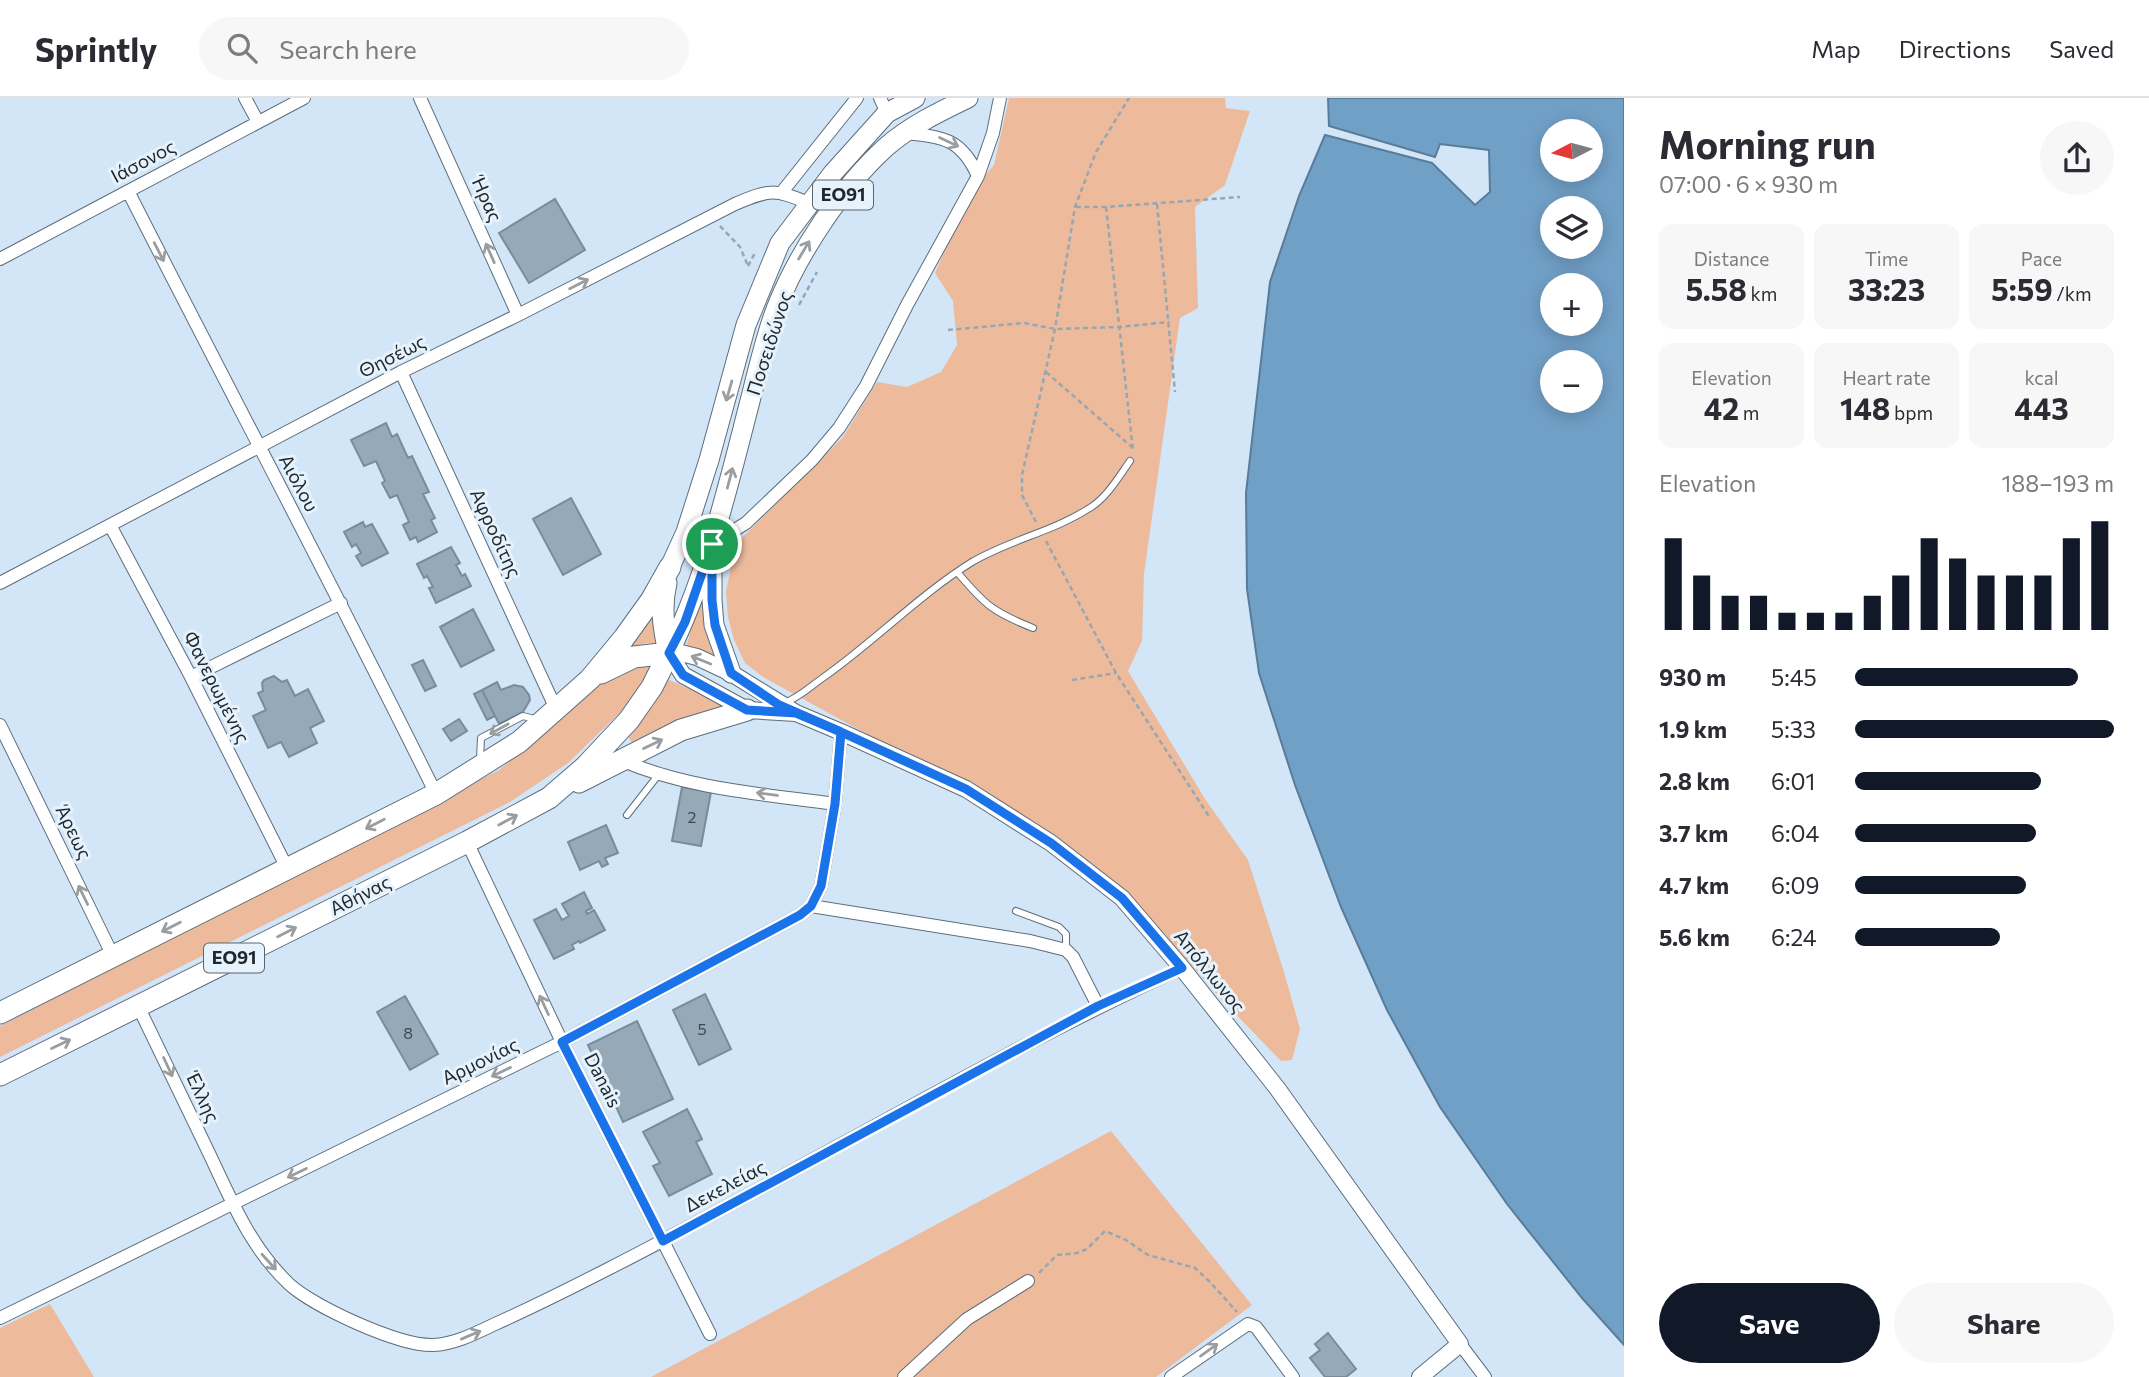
<!DOCTYPE html>
<meta charset="utf-8">
<style>
:root{--surface:#fff;--page:#f7f7f7;--text:#2b2b33;--muted:#7c7c81;--line:#e1e1e2;--accent:#111827}
body{margin:0;font-family:Commissioner,sans-serif;background:var(--page);color:var(--text);height:100vh;display:flex;flex-direction:column;font-size:26px;white-space:nowrap}
*{box-sizing:border-box;margin:0}
p{font-size:23px;color:var(--muted)}
.icon{flex:none;width:38px;height:38px;fill:none;stroke:currentColor;stroke-width:2;stroke-linecap:round;stroke-linejoin:round}
.map{position:relative;flex:1;overflow:hidden}
.sheet{display:flex;flex-direction:column;background:var(--surface);width:525px}
.sheet>*{flex:none}
.needle{width:46px;rotate:264deg}
.buttons{position:absolute;left:1540px;top:21px;display:grid;gap:14px}
.buttons a{display:grid;place-items:center;width:63px;height:63px;border-radius:50%;background:var(--surface);box-shadow:0 4px 18px #0003;font-size:35px}
.pin{position:absolute;display:grid;place-items:center;width:60px;height:60px;color:#fff;margin:-30px;border:4px solid #fff;border-radius:50%;box-shadow:0 2px 7px #0007}
.round{display:grid;place-items:center;flex:none;width:74px;height:74px;border-radius:37px;background:var(--page)}
.summary{display:flex;align-items:center;justify-content:space-between;height:119px;padding:0 35px}
h1{font-size:38px;font-weight:700;line-height:52px}
.figures{display:grid;grid-template-columns:repeat(3,1fr);gap:10px;height:119px;padding:7px 35px}
.figures div{display:grid;align-content:center;border-radius:14px;background:var(--page);text-align:center}
.figures b{font-size:30px;font-weight:700}
.figures small{font-size:19px;font-weight:400}
.figures p{font-size:19px}
.chart{height:196px;padding:14px 35px}
.chart p{display:flex;justify-content:space-between}
.chart svg{width:100%;height:126px;margin-top:7px;stroke:var(--accent);stroke-width:6}
.button{display:flex;gap:14px;margin-top:auto;padding:14px 35px}
.button a{flex:1;height:80px;border-radius:42px;background:var(--accent);color:#fff;font-size:28px;font-weight:700;line-height:80px;text-align:center}
.button a+a{background:var(--page);color:var(--text)}
ul{padding:0 35px;list-style:none;font-size:23px}
li{display:grid;grid-template-columns:112px 84px 1fr;align-items:center;height:52px}
li i{height:18px;border-radius:9px;background:var(--accent)}
header{display:flex;align-items:center;gap:42px;box-sizing:border-box;height:98px;padding:0 35px;background:var(--surface);border-bottom:2px solid var(--line)}
header strong{font-size:33px}
nav{display:flex;gap:38px;margin-inline-start:auto;font-size:24px}
.search{width:490px;height:63px;background:var(--page);display:flex;align-items:center;gap:18px;box-sizing:border-box;padding:0 24px;border-radius:38px;color:var(--muted);font-size:26px}
main{display:flex;flex:1;min-height:0}
.map>svg:first-child{display:block}
.green{fill:#edbb9c}
.water{fill:#71a0c7;stroke:#587c99;stroke-width:2;fill-rule:evenodd}
.building{fill:#96a9b9;stroke:#7a8c9c;stroke-width:2}
.lines{fill:none;stroke-linecap:round;stroke-linejoin:round}
.service-casing{stroke:#5c6e7c;stroke-width:8}
.minor-casing{stroke:#5c6e7c;stroke-width:14}
.tertiary-casing{stroke:#5c6e7c;stroke-width:18}
.primary-casing{stroke:#5c6e7c;stroke-width:21}
.trunk-casing{stroke:#5c6e7c;stroke-width:23}
.path{stroke:#96a6b3;stroke-width:2.5;stroke-dasharray:5 3.5;stroke-linecap:butt}
.service{stroke:#fff;stroke-width:6}
.minor{stroke:#fff;stroke-width:12}
.tertiary{stroke:#fff;stroke-width:16}
.primary{stroke:#fff;stroke-width:19}
.trunk{stroke:#fff;stroke-width:21}
.oneway{stroke:#9a9ea0}
.route-casing{stroke:#fff;stroke-width:14}
.route{stroke:#1a73e8;stroke-width:9}
.labels{text-anchor:middle;stroke-width:6;stroke-linejoin:round;paint-order:stroke}
.number-label{font-size:16px;fill:#3d4850}
.shield{fill:#e6f2fc;stroke:#5b646b;stroke-width:2}
.shield-label{font-size:18px;font-weight:bold;fill:#1f272d}
.street-label{font-size:19px;fill:#1f272d;stroke:#e6f2fc}
</style>
<header>
<strong>Sprintly</strong>
<div class="search"><svg class="icon" aria-label="search" viewBox="0 0 24 24"><circle cx="10" cy="10" r="6"/><path d="M15 15l6 6"/></svg>Search here</div>
<nav><a>Map</a><a>Directions</a><a>Saved</a></nav>
</header>
<main>
<div class="map">
<svg width="1624" height="1279" viewBox="0 0 1624 1279">
<rect width="100%" height="100%" fill="#d2e6f7"/>
<path class="green" d="M1009 0H1225L1226 10 1250 13 1225 87 1195 109 1198 210 1180 220 1144 476 1142 543 1128 573 1205 701 1248 762 1284 874 1300 931 1292 962 1281 963 1222 902 1132 800 1036 729 763 579 745 565 734 542 728 519 726 493 736 446 843 339 877 284 907 289 941 274 957 247 953 203 935 175 969 96 994 67Z
M701 501 720 565 686 548Z
M656 507 660 545H647L631 549Z
M651 563 650 572 632 603 568 665 510 704 0 959V928L499 672 549 632 608 578Z
M667 581 732 609C696 615 666 630 633 646L627 637 653 608Z
M1111 1033 1252 1207 1156 1279H651Z
M50 1206 94 1279H0V1230Z"/>
<path class="water" d="M1328 0H1624V1247L1582 1200 1507 1106 1440 1009 1387 912 1341 809 1295 687 1259 575 1247 491 1246 395 1270 184 1299 98 1325 37 1432 65 1475 107 1490 94 1489 52 1440 46 1435 59 1329 28ZM1552 33H1591V72H1552ZM1552 110H1591V149H1552ZM1552 187H1591V226H1552ZM1552 264H1591V303H1552Z"/>
<path class="building" d="M555 101 585 152 529 185 499 135Z
M386 325 392 339 397 336 408 360 412 358 429 394 423 396 435 420 431 422 437 434 418 444 416 439 410 442 403 427 409 424 397 397 390 400 382 385 385 383 376 363 364 368 351 342Z
M571 400 601 456 563 477 533 421Z
M363 424 365 429 372 426 388 455 362 468 356 458 361 455 356 446 352 449 344 434Z
M451 449 460 465 456 467 462 478 465 476 471 488 436 505 429 490 433 489 427 478 424 480 417 466Z
M473 511 494 552 461 569 440 529Z
M423 562 436 588 425 593 412 567Z
M274 578 282 584 287 582 295 598 308 591 324 623 310 630 317 645 289 659 281 644 268 650 253 618 266 612 258 595 263 593 262 585 264 582Z
M497 584 501 592 514 587 523 589 529 597 530 602 523 614 499 626 482 592Z
M482 592 495 618 487 622 474 596Z
M459 621 467 633 451 643 443 631Z
M682 689 711 694 701 748 672 743Z
M606 727 618 755 605 760 608 766 602 769 599 763 580 772 568 744Z
M584 794 592 810 586 813 587 816 594 812 605 832 580 845 579 843 572 847 574 851 554 861 534 822 556 811 562 822 569 818 562 806Z
M705 896 731 951 699 967 673 912Z
M405 898 438 956 410 972 377 914Z
M637 923 673 1001 623 1024 588 947Z
M687 1011 702 1041 696 1044 712 1076 669 1098 653 1068 660 1065 643 1034Z
M1328 1235 1356 1271 1346 1279H1325L1310 1260 1320 1252 1315 1246Z"/>
<g class="lines">
<defs>
<path id="service" d="M958 475C985 507 993 514 1033 530
M784 605C799 600 812 587 824 579 875 543 919 497 972 464 1009 442 1052 434 1088 411 1106 401 1118 380 1130 363
M480 661 481 640 523 618 538 622
M627 717 659 676
M1016 813 1059 829 1066 836V852"/>
<path id="minor" d="M245 0 258 24
M420 0 518 217
M880 0 887 15
M904 35C943 39 961 40 978 78
M128 93C230 294 336 493 436 696
M782 94 857 0
M0 161 304 0
M401 274 556 611
M110 427 191 579 287 770
M712 446 746 425 812 362 839 330 866 288 907 207 978 78 993 35 1000 0
M0 485 401 274 518 217 735 106C770 91 774 91 809 105
M191 579 341 505
M0 627 113 858
M621 662C688 691 763 696 835 706
M467 744 562 944 710 1236
M811 808 1030 843 1066 852 1073 859 1098 908
M138 908C161 955 184 1003 207 1051 230 1099 249 1148 289 1186 314 1209 399 1248 433 1247 455 1246 476 1235 495 1226 533 1209 571 1190 608 1171 801 1073 986 960 1182 870
M0 1220 562 944 800 817 811 808 821 788 835 706 841 634
M1460 1246 1485 1279
M904 1279 967 1221 1028 1183
M1171 1279 1248 1226 1256 1229 1293 1279"/>
<path id="tertiary" d="M796 615 747 612 683 577 669 555H681L697 559 731 575 796 615 841 634 966 691 1051 745 1122 800 1182 870 1277 990 1460 1246 1420 1279"/>
<path id="primary" d="M712 464V502L714 527 731 575
M670 469 686 434 709 362 746 227 780 145 833 75 887 15 915 0
M669 555C708 475 728 388 750 303 758 272 765 240 776 211 798 155 841 90 886 49 910 28 939 14 968 0"/>
<path id="trunk" d="M666 485C660 510 664 531 669 555
M601 575 634 559 669 555
M579 684 681 632 747 612
M0 915 436 696 519 644 590 581 624 540 652 501 670 469
M0 977 467 744 549 700 585 669 629 622 652 589 669 555"/>
</defs>
<use href="#service" class="service-casing"/>
<use href="#minor" class="minor-casing"/>
<use href="#tertiary" class="tertiary-casing"/>
<use href="#primary" class="primary-casing"/>
<use href="#trunk" class="trunk-casing"/>
<path class="path" d="M1157 106 1175 294
M1076 109H1106L1240 99
M1106 109 1133 353
M720 128 740 149 748 168
M748 168 756 153
M799 207 817 174
M948 232 1024 225 1055 231 1119 229 1169 224
M1046 274 1133 350
M1036 424 1022 397V377L1055 231 1075 109 1096 54 1129 0
M1046 443 1116 575 1210 720
M1072 582 1116 575
M1039 1175 1057 1157 1077 1155 1087 1151 1105 1133 1126 1142 1148 1157 1195 1170 1210 1184 1237 1214"/>
<use href="#service" class="service"/>
<use href="#minor" class="minor"/>
<use href="#tertiary" class="tertiary"/>
<use href="#primary" class="primary"/>
<use href="#trunk" class="trunk"/>
</g>
<defs><path id="oneway-shaft" d="M-6 0H5M1.5-3L5.5 0L1.5 3" fill="none" stroke-width="1.6" stroke-linecap="round" stroke-linejoin="round" transform="scale(1.75)"/></defs>
<g class="oneway">
<use href="#oneway-shaft" transform="translate(949 44) rotate(25)"/>
<use href="#oneway-shaft" transform="translate(804 152) rotate(-59)"/>
<use href="#oneway-shaft" transform="translate(159 154) rotate(63)"/>
<use href="#oneway-shaft" transform="translate(490 155) rotate(-114)"/>
<use href="#oneway-shaft" transform="translate(579 186) rotate(-27)"/>
<use href="#oneway-shaft" transform="translate(729 293) rotate(106)"/>
<use href="#oneway-shaft" transform="translate(730 380) rotate(-75)"/>
<use href="#oneway-shaft" transform="translate(701 562) rotate(-158)"/>
<use href="#oneway-shaft" transform="translate(499 631) rotate(151)"/>
<use href="#oneway-shaft" transform="translate(653 646) rotate(-26)"/>
<use href="#oneway-shaft" transform="translate(767 696) rotate(-172)"/>
<use href="#oneway-shaft" transform="translate(508 722) rotate(-28)"/>
<use href="#oneway-shaft" transform="translate(375 726) rotate(153)"/>
<use href="#oneway-shaft" transform="translate(83 797) rotate(-116)"/>
<use href="#oneway-shaft" transform="translate(171 829) rotate(153)"/>
<use href="#oneway-shaft" transform="translate(287 834) rotate(-27)"/>
<use href="#oneway-shaft" transform="translate(544 907) rotate(-115)"/>
<use href="#oneway-shaft" transform="translate(61 946) rotate(-26)"/>
<use href="#oneway-shaft" transform="translate(168 969) rotate(65)"/>
<use href="#oneway-shaft" transform="translate(501 974) rotate(154)"/>
<use href="#oneway-shaft" transform="translate(297 1075) rotate(154)"/>
<use href="#oneway-shaft" transform="translate(269 1164) rotate(48)"/>
<use href="#oneway-shaft" transform="translate(471 1237) rotate(-23)"/>
<use href="#oneway-shaft" transform="translate(1209 1252) rotate(-36)"/>
</g>
<g class="lines">
<defs>
<path id="route" d="M712 446V502L715 527 731 575 779 607 841 634 835 706 821 788 811 808 800 817 562 944 663 1143 1098 908 1182 870 1122 800 1051 745 966 691 841 634 796 615 747 612 683 577 669 555 685 524 712 446"/>
</defs>
<use href="#route" class="route-casing"/>
<use href="#route" class="route"/>
</g>
<g class="labels">
<g class="number-label">
<text x="692" y="725">2</text>
<text x="702" y="937">5</text>
<text x="408" y="941">8</text>
</g>
<g class="shield">
<rect x="813" y="82.5" width="60" height="29" rx="5"/>
<rect x="204" y="845.5" width="60" height="29" rx="5"/>
</g>
<g class="shield-label">
<text x="843" y="103">ΕΟ91</text>
<text x="234" y="866">ΕΟ91</text>
</g>
<g class="street-label">
<text transform="translate(143 63) rotate(-28)" y="7">Ιάσονος</text>
<text transform="translate(487 101) rotate(66)" y="7">Ήρας</text>
<text transform="translate(769 245) rotate(-72)" y="7">Ποσειδώνος</text>
<text transform="translate(392 258) rotate(-27)" y="7">Θησέως</text>
<text transform="translate(299 385) rotate(62)" y="7">Αιόλου</text>
<text transform="translate(496 435) rotate(65)" y="7">Αφροδίτης</text>
<text transform="translate(217 589) rotate(63)" y="7">Φανερωμένης</text>
<text transform="translate(74 734) rotate(64)" y="7">Άρεως</text>
<text transform="translate(360 797) rotate(-27)" y="7">Αθήνας</text>
<text transform="translate(1210 873) rotate(51)" y="7">Απόλλωνος</text>
<text transform="translate(480 963) rotate(-26)" y="7">Αρμονίας</text>
<text transform="translate(603 982) rotate(63)" y="7">Danais</text>
<text transform="translate(203 999) rotate(65)" y="7">Έλλης</text>
<text transform="translate(725 1088) rotate(-28)" y="7">Δεκελείας</text>
</g>
</g>
</svg>
<div class="buttons">
<a><svg class="needle" viewBox="-14 -14 28 28"><path d="M0-13l5 13h-10z" fill="#e53935"/><path d="M0 13l5-13h-10z" fill="#7c7c81"/></svg></a>
<a><svg class="icon" aria-label="layers" viewBox="0 0 24 24"><path d="M12 4l9 5-9 5-9-5zM3 14l9 5 9-5"/></svg></a>
<a>+</a>
<a>−</a>
</div>
<div class="pin" style="left:712px;top:446px;background:#1e9e55"><svg class="icon" aria-label="arrive" viewBox="0 0 24 24"><path d="M6 21V4h12l-3 4 3 4H6"/></svg></div>
</div>
<section class="sheet">
<div class="summary"><div><h1>Morning run</h1><p>07:00 · 6 × 930 m</p></div><a class="round"><svg class="icon" aria-label="share" viewBox="0 0 24 24"><path d="M12 15V3M7 8l5-5 5 5M5 13v7h14v-7"/></svg></a></div>
<div class="figures">
<div><p>Distance</p><b>5.58<small> km</small></b></div>
<div><p>Time</p><b>33:23</b></div>
<div><p>Pace</p><b>5:59<small> /km</small></b></div>
</div>
<div class="figures">
<div><p>Elevation</p><b>42<small> m</small></b></div>
<div><p>Heart rate</p><b>148<small> bpm</small></b></div>
<div><p>kcal</p><b>443</b></div>
</div>
<div class="chart"><p><span>Elevation</span>188–193 m</p>
<svg viewBox="0 0 160 44" preserveAspectRatio="none"><path d="M5 44V12M15 44V25M25 44V32M35 44V32M45 44V38M55 44V38M65 44V38M75 44V32M85 44V25M95 44V12M105 44V19M115 44V25M125 44V25M135 44V25M145 44V12M155 44V6"/></svg>
</div>
<ul>
<li><b>930 m</b>5:45<i style="width:86%"></i></li>
<li><b>1.9 km</b>5:33<i style="width:100%"></i></li>
<li><b>2.8 km</b>6:01<i style="width:72%"></i></li>
<li><b>3.7 km</b>6:04<i style="width:70%"></i></li>
<li><b>4.7 km</b>6:09<i style="width:66%"></i></li>
<li><b>5.6 km</b>6:24<i style="width:56%"></i></li>
</ul>
<div class="button"><a>Save</a><a>Share</a></div>
</section>
</main>
